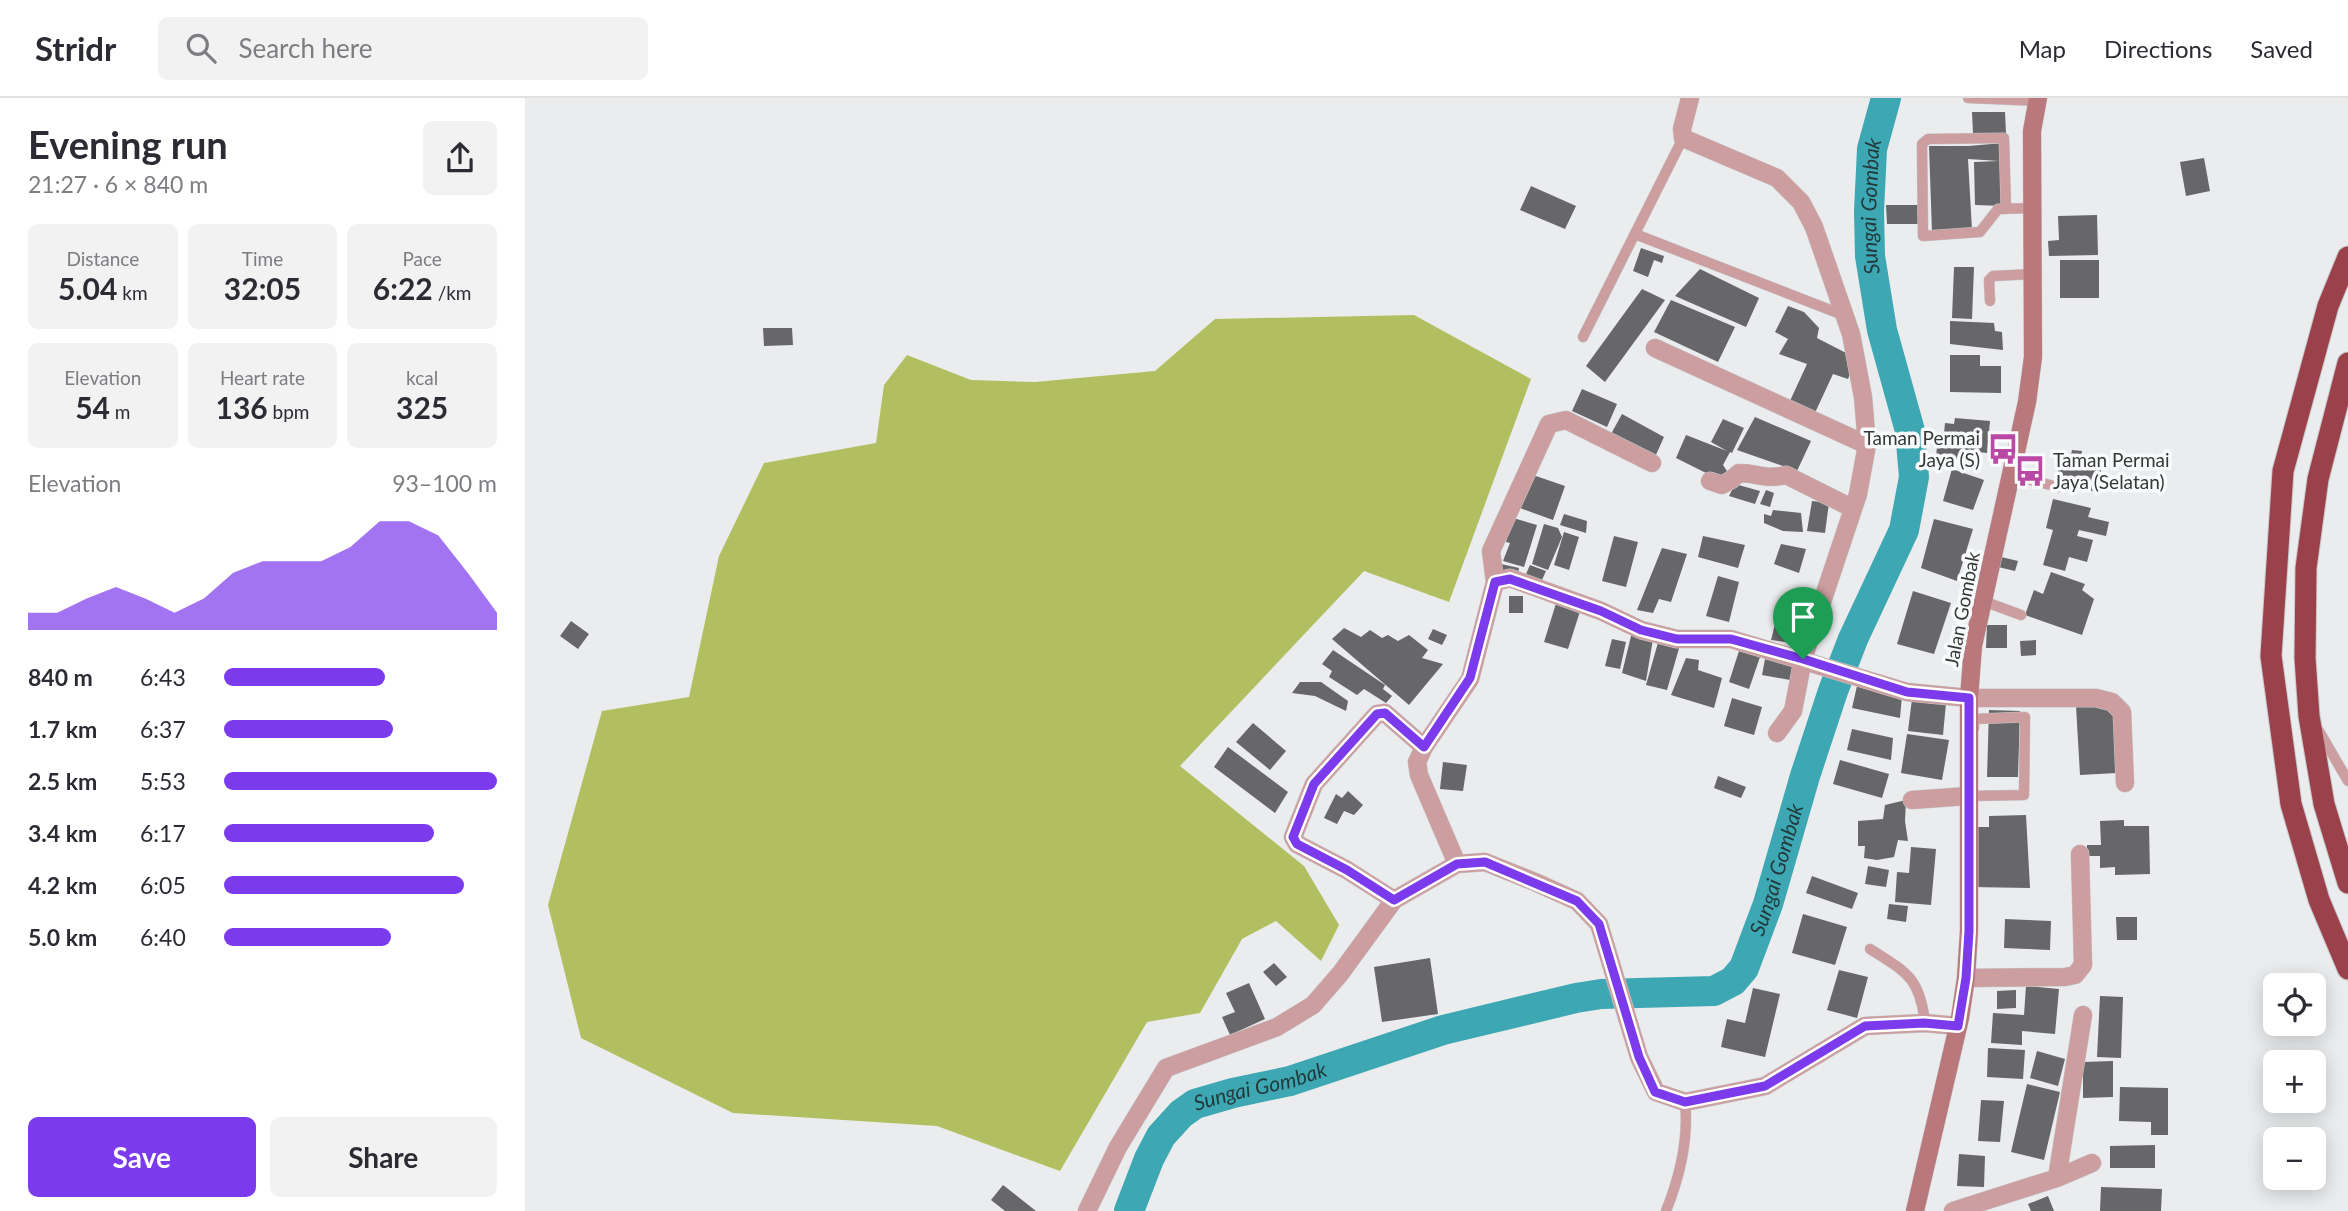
<!DOCTYPE html>
<meta charset="utf-8">
<style>
:root{--surface:#fff;--page:#f2f2f3;--text:#2b2b33;--muted:#7c7c81;--line:#e1e1e2;--accent:#7c3aed}
body{margin:0;font-family:Lato,sans-serif;background:var(--page);color:var(--text);height:100vh;display:flex;flex-direction:column;font-size:26px;white-space:nowrap}
*{box-sizing:border-box;margin:0}
p{font-size:23px;color:var(--muted)}
.icon{flex:none;width:38px;height:38px;fill:none;stroke:currentColor;stroke-width:2;stroke-linecap:round;stroke-linejoin:round}
.map{position:relative;flex:1;overflow:hidden}
.sheet{display:flex;flex-direction:column;background:var(--surface);width:525px}
.sheet>*{flex:none}
.fabs{position:absolute;left:1738px;top:875px;display:grid;gap:14px}
.fabs a{display:grid;place-items:center;width:63px;height:63px;border-radius:10px;background:var(--surface);box-shadow:0 4px 18px #0003;font-size:35px}
.pin{position:absolute;display:grid;place-items:center;width:60px;height:60px;color:#fff;margin:-72px -30px;border-radius:50% 50% 50% 0;rotate:-45deg;box-shadow:0 0 7px #0007}
.pin .icon{rotate:45deg}
.round{display:grid;place-items:center;flex:none;width:74px;height:74px;border-radius:10px;background:var(--page)}
.overview{display:flex;align-items:center;justify-content:space-between;height:119px;padding:0 28px}
h1{font-size:38px;font-weight:700;line-height:52px}
.stats{display:grid;grid-template-columns:repeat(3,1fr);gap:10px;height:119px;padding:7px 28px}
.stats div{display:grid;align-content:center;border-radius:10px;background:var(--page);text-align:center}
.stats b{font-size:30px;font-weight:700}
.stats small{font-size:19px;font-weight:400}
.stats p{font-size:19px}
.chart{height:196px;padding:14px 28px}
.chart p{display:flex;justify-content:space-between}
.chart svg{width:100%;height:126px;margin-top:7px;fill:var(--accent);opacity:.7}
.cta{display:flex;gap:14px;margin-top:auto;padding:14px 28px}
.cta a{flex:1;height:80px;border-radius:10px;background:var(--accent);color:#fff;font-size:28px;font-weight:700;line-height:80px;text-align:center}
.cta a+a{background:var(--page);color:var(--text)}
ul{padding:0 28px;list-style:none;font-size:23px}
li{display:grid;grid-template-columns:112px 84px 1fr;align-items:center;height:52px}
li i{height:18px;border-radius:9px;background:var(--accent)}
header{display:flex;align-items:center;gap:42px;box-sizing:border-box;height:98px;padding:0 35px;background:var(--surface);border-bottom:2px solid var(--line)}
header strong{font-size:33px}
nav{display:flex;gap:38px;margin-inline-start:auto;font-size:24px}
.search{width:490px;height:63px;background:var(--page);display:flex;align-items:center;gap:18px;box-sizing:border-box;padding:0 24px;border-radius:10px;color:var(--muted);font-size:26px}
main{display:flex;flex:1;min-height:0}
.map>svg:first-child{display:block}
.forest{fill:#b2bf60}
.lines{fill:none;stroke-linecap:round;stroke-linejoin:round}
.river{stroke:#3da8b3;stroke-width:30}
.building{fill:#676668}
.lane-casing{stroke:#c7c8ca;stroke-width:11}
.street-casing{stroke:#c7c8ca;stroke-width:19}
.secondary-casing{stroke:#c7c8ca;stroke-width:19}
.highway-casing{stroke:#c7c8ca;stroke-width:23}
.lane{stroke:#cc9ea0;stroke-width:10}
.street{stroke:#cc9ea0;stroke-width:18}
.secondary{stroke:#b9787c;stroke-width:18}
.highway{stroke:#9b414c;stroke-width:21}
.route-casing{stroke:#fff;stroke-width:14}
.route{stroke:#7c3aed;stroke-width:9}
.labels{text-anchor:middle;stroke-width:7;stroke-linejoin:round;paint-order:stroke}
.poi-label{font-size:19px;fill:#373838;stroke:#f8fafb;text-anchor:end}
.street-label{font-size:19px;fill:#373838;stroke:#f8fafb}
.water-label{font-size:21px;font-style:italic;fill:#223a3c;stroke:#f8fafb}
</style>
<header>
<strong>Stridr</strong>
<div class="search"><svg class="icon" aria-label="search" viewBox="0 0 24 24"><circle cx="10" cy="10" r="6"/><path d="M15 15l6 6"/></svg>Search here</div>
<nav><a>Map</a><a>Directions</a><a>Saved</a></nav>
</header>
<main>
<section class="sheet">
<div class="overview"><div><h1>Evening run</h1><p>21:27 · 6 × 840 m</p></div><a class="round"><svg class="icon" aria-label="share" viewBox="0 0 24 24"><path d="M12 15V3M7 8l5-5 5 5M5 13v7h14v-7"/></svg></a></div>
<div class="stats">
<div><p>Distance</p><b>5.04<small> km</small></b></div>
<div><p>Time</p><b>32:05</b></div>
<div><p>Pace</p><b>6:22<small> /km</small></b></div>
</div>
<div class="stats">
<div><p>Elevation</p><b>54<small> m</small></b></div>
<div><p>Heart rate</p><b>136<small> bpm</small></b></div>
<div><p>kcal</p><b>325</b></div>
</div>
<div class="chart"><p><span>Elevation</span>93–100 m</p>
<svg viewBox="0 0 160 44" preserveAspectRatio="none"><path d="M0 44V38L10 38L20 33L30 29L40 33L50 38L60 33L70 24L80 20L90 20L100 20L110 15L120 6L130 6L140 11L150 24L160 38V44z"/></svg>
</div>
<ul>
<li><b>840 m</b>6:43<i style="width:59%"></i></li>
<li><b>1.7 km</b>6:37<i style="width:62%"></i></li>
<li><b>2.5 km</b>5:53<i style="width:100%"></i></li>
<li><b>3.4 km</b>6:17<i style="width:77%"></i></li>
<li><b>4.2 km</b>6:05<i style="width:88%"></i></li>
<li><b>5.0 km</b>6:40<i style="width:61%"></i></li>
</ul>
<div class="cta"><a>Save</a><a>Share</a></div>
</section>
<div class="map">
<svg width="1823" height="1113" viewBox="0 0 1823 1113">
<rect width="100%" height="100%" fill="#ebecee"/>
<path class="forest" d="M889 217 1006 281 924 504 839 473 655 668 779 768 814 827 796 863 751 823 717 841 675 915 622 924 535 1073 412 1028 208 1015 56 940 23 807 77 613 164 599 194 458 239 365 351 345 359 287 382 257 446 282 510 284 630 273 690 221Z"/>
<g class="lines">
<path class="river" id="s1" d="M604 1113 624 1061 636 1038 656 1016 670 1006 708 995 765 983 918 932 1051 900 1076 896 1189 893 1208 883 1219 870 1243 806 1280 678 1308 593 1328 541 1379 432 1389 379 1385 333 1357 232 1345 158 1344 113 1347 51 1361 0"/>
</g>
<path class="building" d="M1447 14H1480L1481 35 1448 36Z
M1478 45 1479 108 1450 107 1449 64 1474 63 1443 61 1447 132 1407 134 1404 48H1443Z
M1679 60 1685 93 1661 98 1655 64Z
M1006 88 1051 108 1040 131 995 112Z
M1361 107H1397V126H1362Z
M1572 117 1573 157 1524 158 1523 143 1534 142 1533 118Z
M1116 150 1139 158 1137 165 1129 162 1123 179 1108 173Z
M1535 162H1574V200H1535Z
M1429 169H1449L1447 221 1427 220Z
M1175 171 1234 200 1221 229 1150 198Z
M1117 191 1140 202 1080 284 1061 268Z
M1146 202 1210 229 1193 264 1129 234Z
M1263 208 1279 214 1294 230 1292 240 1323 256 1328 268 1323 281 1308 276 1289 317 1264 305 1282 266 1254 256 1263 241 1250 234Z
M1425 223 1469 225 1470 233 1477 234 1478 252 1425 246Z
M238 230H267L268 247 239 248Z
M1425 257H1455V268H1476V295L1425 294Z
M1057 291 1092 306 1082 329 1047 313Z
M1097 316 1139 339 1130 359 1086 336Z
M1230 319 1286 343 1272 373 1212 352Z
M1430 320 1465 323 1462 355 1453 354 1452 363 1411 360 1413 336 1419 335 1420 325 1429 326Z
M1198 321 1219 330 1207 355 1205 354 1198 367 1204 376 1199 384 1151 360 1161 337 1202 353 1186 344Z
M1547 352 1557 353 1555 367 1576 370 1574 394 1546 390 1547 382 1532 380 1535 356 1546 357Z
M1427 371 1459 382 1448 412 1418 403Z
M1008 377 1040 388 1028 422 995 410Z
M1210 386 1235 393 1230 406 1204 398Z
M1241 392 1249 395 1245 409 1235 406Z
M1528 401 1566 410 1563 419 1584 424 1581 438 1554 432 1552 438 1568 442 1562 464 1544 459 1540 473 1518 467 1528 432 1521 430Z
M1287 403 1304 405 1300 435 1282 433Z
M1248 412 1276 415 1278 434 1258 433 1239 425V416L1246 418Z
M1039 416 1062 423 1061 435 1035 427Z
M985 419 1012 427 999 469 978 463 985 445 981 444Z
M1409 421 1448 431 1432 483 1396 470Z
M1019 426 1033 430 1037 439 1023 472 1007 466Z
M1039 434 1054 439 1044 472 1029 467Z
M1089 438 1113 444 1101 489 1077 483Z
M1178 438 1220 447 1213 470 1173 459Z
M1256 446 1281 451 1274 475 1249 466Z
M1137 450 1162 456 1146 504 1134 501 1128 515 1112 512Z
M1472 458 1493 463 1490 473 1469 468Z
M976 466 994 470 992 480 971 475Z
M1005 467 1021 473 1017 482 1001 476Z
M1526 474 1560 486 1557 492 1569 501 1557 537 1500 517 1509 492 1518 496Z
M1193 478 1214 484 1204 524 1181 518Z
M1388 493 1426 505 1409 556 1372 546Z
M984 498H998V515H984Z
M1033 499 1057 507 1043 551 1019 544Z
M1257 499 1284 508 1276 546 1246 542Z
M46 523 64 536 53 551 35 538Z
M1462 527H1482V550H1461Z
M819 530 836 539 845 532 857 540 863 537 873 543 884 537 903 552 897 560 918 566 884 607 807 541Z
M908 531 922 537 917 547 903 541Z
M1107 534 1128 541 1121 583 1097 575Z
M1087 541 1101 544 1095 571 1080 568Z
M1134 541 1155 547 1142 592 1121 587Z
M1511 542V557L1496 558 1495 543Z
M808 552 860 587 858 591 867 598 861 605 839 591 832 597 804 579 807 573 797 566Z
M1214 553 1235 559 1224 591 1204 584Z
M1161 560 1174 562 1173 572 1197 580 1189 610 1146 597Z
M1240 561 1268 566 1265 582 1237 577Z
M775 584H796L823 603 821 613 790 598 767 595Z
M1332 588 1377 598 1375 620 1327 610Z
M1207 600 1237 609 1229 637 1199 628Z
M1387 601 1421 605 1418 637 1383 633Z
M1589 606 1592 675 1555 677 1551 608Z
M1464 612 1495 613 1493 679H1462Z
M728 625 761 653 745 672 711 644Z
M1327 631 1368 640 1366 662 1322 652Z
M1382 636 1424 642 1417 682 1376 675Z
M703 649 763 694 750 715 689 669Z
M1315 662 1364 676 1357 700 1308 686Z
M918 664 942 667 938 693 915 691Z
M1193 678 1221 689 1216 700 1189 690Z
M823 693 838 707 829 717 819 713 812 726 799 720 811 696 817 700Z
M1381 702 1380 723 1383 743 1373 742 1369 759 1352 762 1339 760 1340 748H1333V723L1358 721 1360 707Z
M1501 717 1505 790 1446 789V729H1464V718Z
M1599 722V728H1624L1625 776 1590 777V769L1575 770V758H1562V747H1576L1575 723Z
M1386 749 1411 751 1406 807 1370 804 1372 774 1384 775Z
M1343 768 1364 772 1361 789 1340 786Z
M1287 778 1333 795 1327 811 1281 795Z
M1364 806 1383 808 1381 824 1362 821Z
M1278 816 1322 829 1310 867 1267 855Z
M1591 819H1612V842H1592Z
M1480 821 1526 823 1525 852 1479 850Z
M905 860 913 916 857 924 849 869Z
M749 865 762 879 751 888 738 874Z
M1314 872 1343 879 1332 920 1302 912Z
M724 885 740 921 705 937 697 919 710 914 701 895Z
M1501 888 1534 891 1530 936 1497 933V947L1466 945 1468 915 1499 917Z
M1228 890 1255 896 1240 959 1196 949 1202 921 1220 925Z
M1491 892V910L1472 911V893Z
M1575 898 1598 899 1596 960 1572 959Z
M1463 950 1500 952 1498 981 1462 979Z
M1512 953 1540 961 1533 988 1505 980Z
M1588 963V999L1558 1000V964Z
M1502 986 1535 994 1519 1062 1486 1054Z
M1595 989 1643 990V1037H1626V1024L1594 1023Z
M1456 1002 1479 1003 1475 1044 1453 1043Z
M1630 1047V1070H1585V1048Z
M1434 1056 1460 1058 1459 1089 1432 1088Z
M478 1087 511 1113H480L466 1102Z
M1576 1089 1637 1091 1636 1113H1575Z
M1523 1098 1529 1113H1506L1503 1106Z"/>
<g class="lines">
<defs>
<path id="lane" d="M1443 0 1512 3
M1481 111 1479 40 1403 41 1397 46 1398 138 1455 134 1473 111 1508 110
M1110 136 1318 217
M1465 203 1464 182 1468 178 1508 176
M1058 239 1158 40
M1486 377 1533 389
M1458 503 1496 517
M1794 633 1823 683
M1443 698 1499 697 1500 619 1449 621V630
M1345 851C1381 874 1395 879 1400 925
M1141 1113C1155 1078 1164 1042 1160 1004"/>
<path id="street" d="M1165 0 1157 31 1158 40 1252 80 1276 104 1289 129 1326 236 1338 299 1342 347 1333 396 1278 561 1268 613 1252 635
M1130 250 1342 347
M1185 383 1197 387 1206 382 1214 375C1233 375 1240 382 1261 377L1327 410
M970 484 966 453 1024 326 1041 322 1127 365
M1387 702 1443 698
M932 766 894 677 892 664 899 649 945 581 970 484 985 480 1076 513 1116 532 1152 541H1206L1382 594 1444 600H1571L1587 604 1597 614 1600 685
M869 802 822 772 772 746 768 739 789 686 852 616 860 615 899 649
M1441 880 1540 879 1550 877 1558 867 1555 756
M1532 1080 1558 917
M562 1113 593 1049 641 970 752 929 788 907 815 876 869 802 932 766 960 764 1010 784 1052 803 1074 826 1114 959 1131 994 1160 1004 1240 988 1340 928 1400 925 1433 928
M1428 1113 1532 1080 1567 1065"/>
<path id="secondary" d="M1390 1113 1435 920 1441 880 1444 833V600L1448 548 1502 304 1508 259 1507 33 1513 0"/>
<path id="highway" d="M1823 159 1803 208 1758 373 1746 558 1766 706 1794 802 1823 871
M1823 265 1793 381 1781 470 1780 560 1784 618 1799 706 1823 785"/>
</defs>
<use href="#lane" class="lane-casing"/>
<use href="#street" class="street-casing"/>
<use href="#secondary" class="secondary-casing"/>
<use href="#highway" class="highway-casing"/>
<use href="#lane" class="lane"/>
<use href="#street" class="street"/>
<use href="#secondary" class="secondary"/>
<use href="#highway" class="highway"/>
</g>
<g class="lines">
<defs>
<path id="route" d="M985 481 1076 513 1116 532 1152 541H1206L1278 561 1382 594 1444 600V833L1441 880 1433 928 1399 925 1340 928 1240 988 1160 1004 1130 994 1114 959 1074 826 1052 803 960 764 932 766 869 802 822 772 772 746 768 739 789 686 852 616 860 615 899 649 945 580 970 484Z"/>
</defs>
<use href="#route" class="route-casing"/>
<use href="#route" class="route"/>
</g>
<defs>
<symbol id="bus-bare" viewBox="-9 -9 18 18"><path d="M-5-6H5V4H4V6H2V4H-2V6H-4V4H-5ZM-3.5-4V0h7V-4ZM-3.5 1.2v1.5H-2V1.2ZM2 1.2v1.5H3.5V1.2Z" fill="#b949a5" stroke="#f8fafb" stroke-width="2.5" paint-order="stroke"/></symbol>
</defs>
<g fill-rule="evenodd">
<use href="#bus-bare" x="1456" y="329" width="44" height="44"/>
<use href="#bus-bare" x="1483" y="351" width="44" height="44"/>
</g>
<g class="labels">
<g class="poi-label">
<text x="1455" y="347">Taman Permai<tspan x="1455" dy="22">Jaya (S)</tspan></text>
<text x="1528" y="369" text-anchor="start">Taman Permai<tspan x="1528" dy="22">Jaya (Selatan)</tspan></text>
</g>
<g class="street-label">
<text transform="translate(1437 511) rotate(-79)" y="7">Jalan Gombak</text>
</g>
<g class="water-label">
<text dy="7" stroke="none"><textPath href="#s1" startOffset="1498">Sungai Gombak</textPath></text>
<text dy="7" stroke="none"><textPath href="#s1" startOffset="805">Sungai Gombak</textPath></text>
<text dy="7" stroke="none"><textPath href="#s1" startOffset="196">Sungai Gombak</textPath></text>
</g>
</g>
</svg>
<div class="fabs">
<a><svg class="icon" aria-label="locate" viewBox="0 0 24 24"><circle cx="12" cy="12" r="6"/><path d="M12 2v4M12 18v4M2 12h4M18 12h4"/></svg></a>
<a>+</a>
<a>−</a>
</div>
<div class="pin" style="left:1278px;top:561px;background:#1e9e55"><svg class="icon" aria-label="arrive" viewBox="0 0 24 24"><path d="M6 21V4h12l-3 4 3 4H6"/></svg></div>
</div>
</main>
